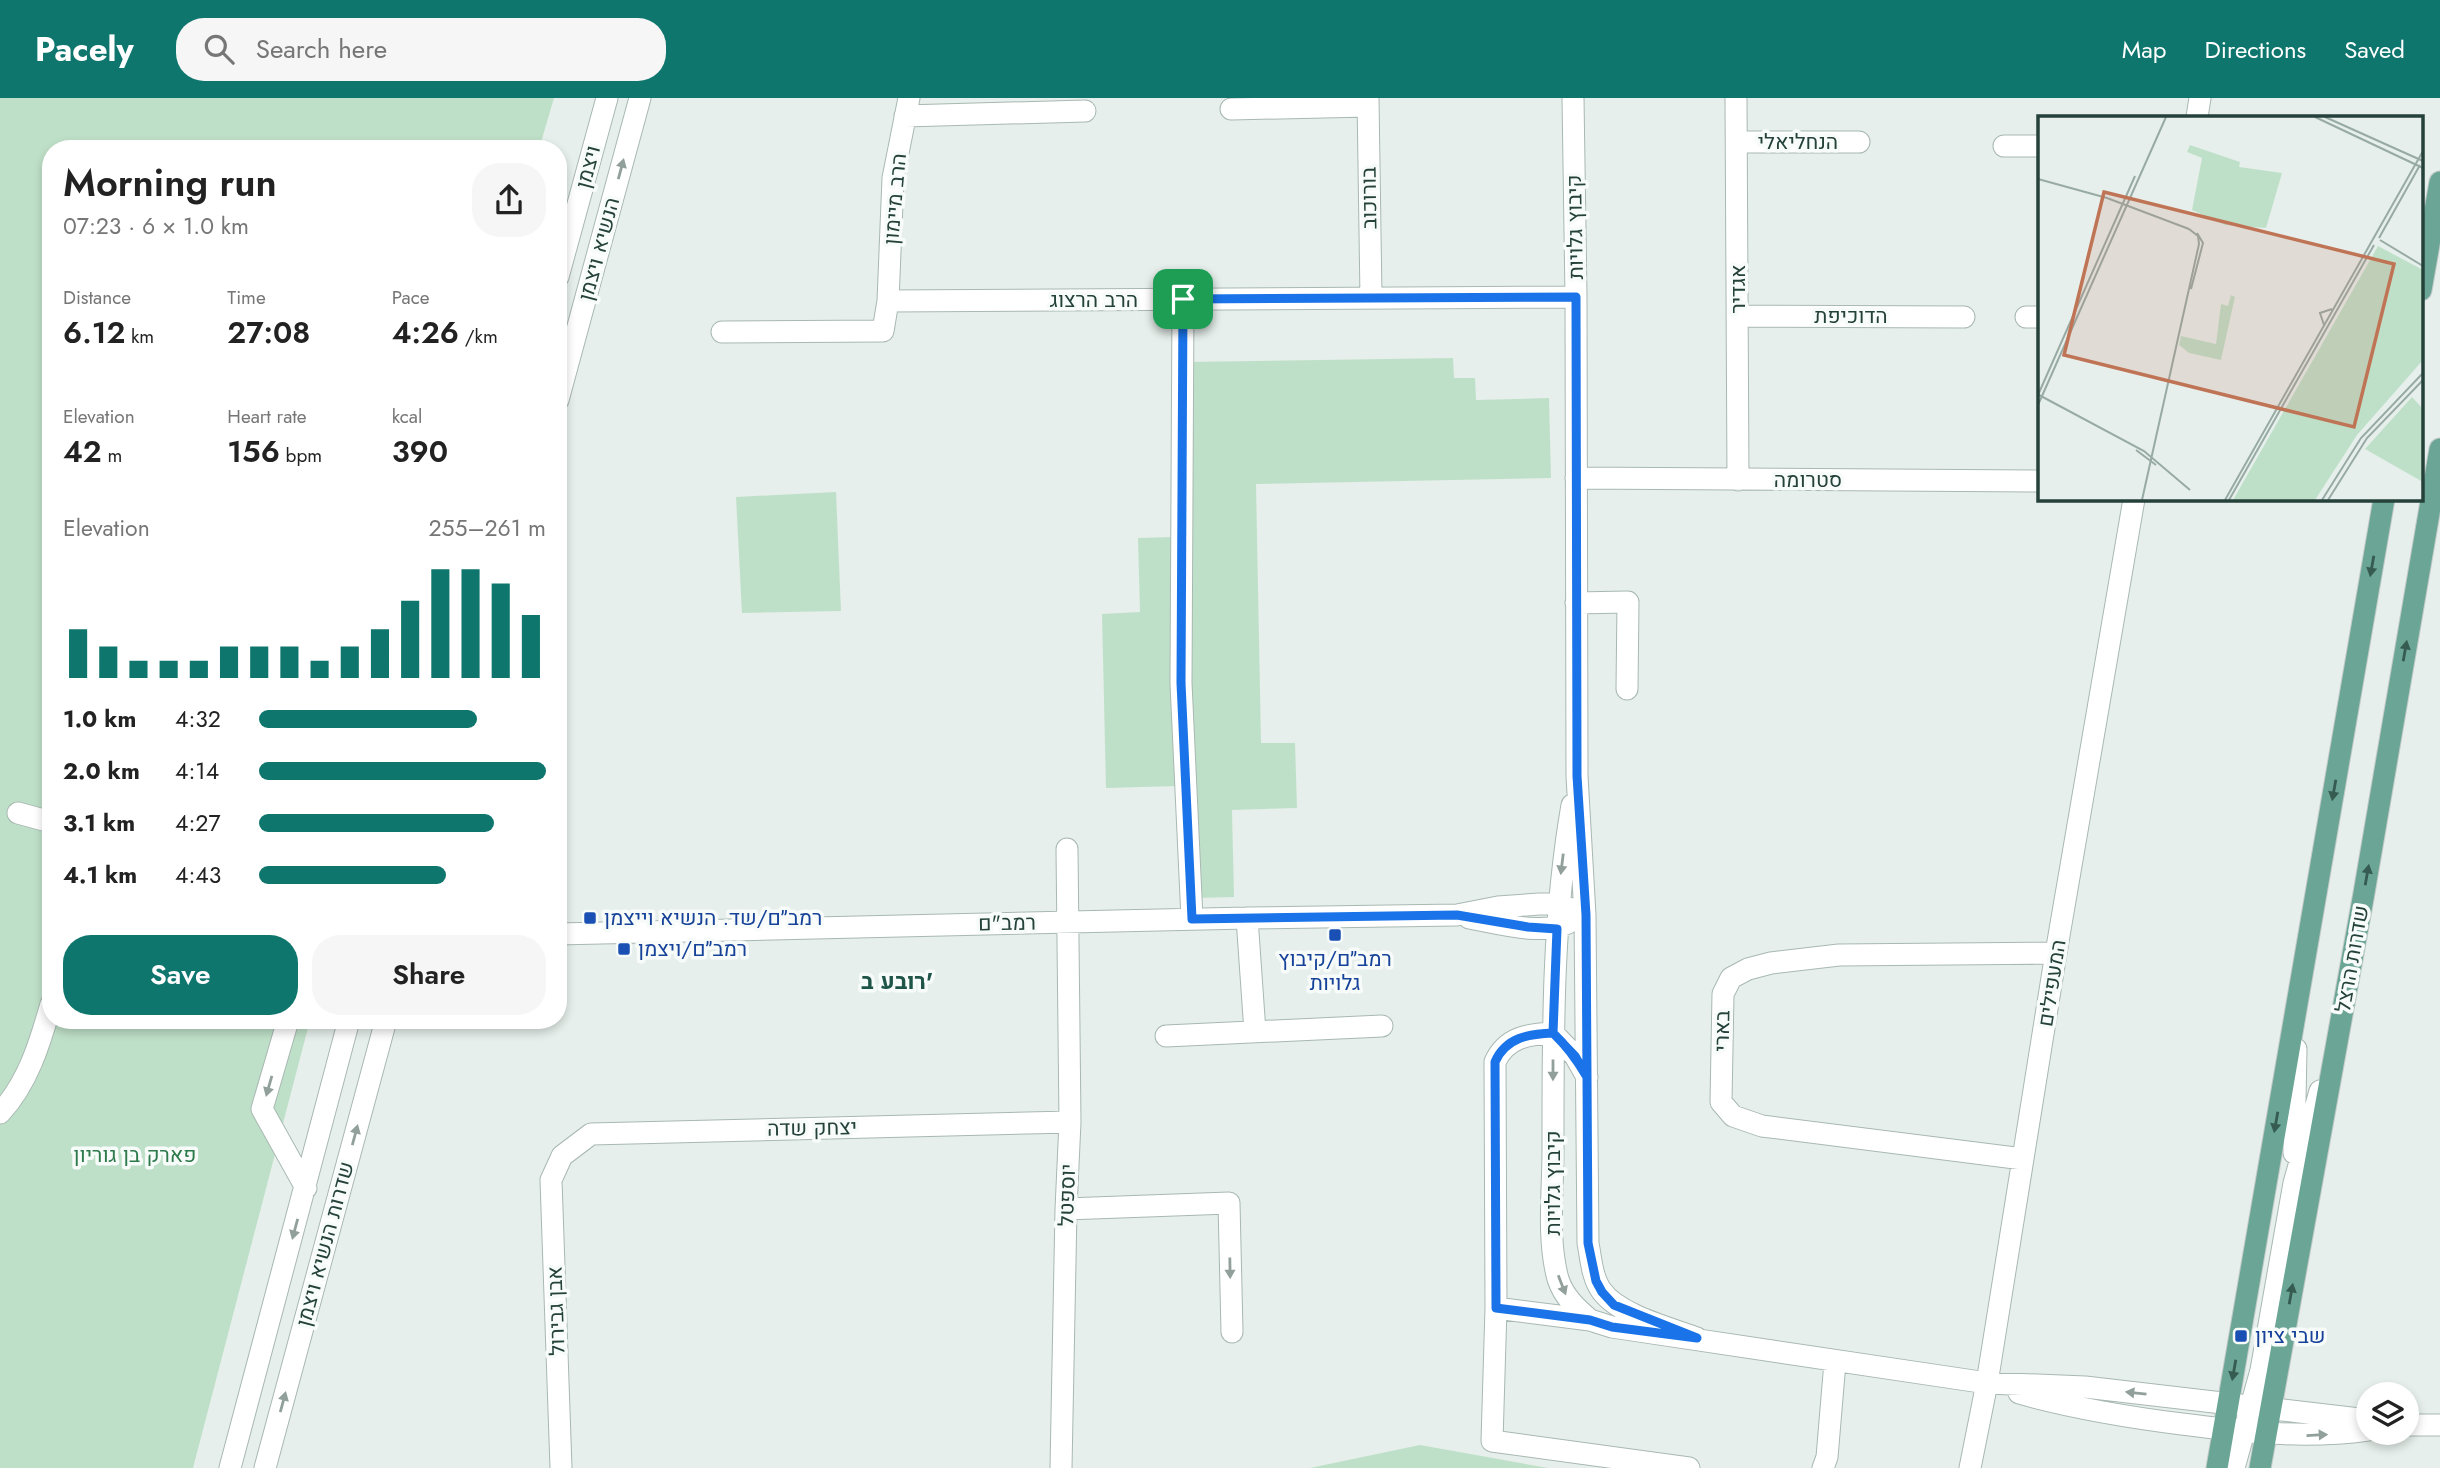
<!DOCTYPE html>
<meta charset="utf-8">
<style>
:root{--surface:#fff;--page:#f6f6f6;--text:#222;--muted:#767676;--accent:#0f766e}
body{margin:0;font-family:Jost,Heebo,sans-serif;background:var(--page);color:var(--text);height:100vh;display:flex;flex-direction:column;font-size:26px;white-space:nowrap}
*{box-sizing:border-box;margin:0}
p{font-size:23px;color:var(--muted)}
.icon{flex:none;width:38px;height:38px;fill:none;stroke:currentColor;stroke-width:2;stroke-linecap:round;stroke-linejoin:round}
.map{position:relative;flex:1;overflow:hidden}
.drawer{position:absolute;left:42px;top:42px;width:525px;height:889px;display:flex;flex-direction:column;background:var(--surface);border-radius:28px;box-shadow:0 4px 10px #0003}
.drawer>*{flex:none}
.tools{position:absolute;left:2356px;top:1284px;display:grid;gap:14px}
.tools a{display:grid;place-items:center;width:63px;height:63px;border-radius:50%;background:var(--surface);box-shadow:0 4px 10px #0003;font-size:35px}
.pin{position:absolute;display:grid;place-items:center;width:60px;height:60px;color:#fff;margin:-30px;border-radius:14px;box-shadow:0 4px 10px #0006}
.round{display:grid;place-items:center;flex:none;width:74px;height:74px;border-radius:28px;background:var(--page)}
.overview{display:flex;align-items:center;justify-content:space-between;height:119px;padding:0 21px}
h1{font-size:38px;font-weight:600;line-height:52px}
.stats{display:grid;grid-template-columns:repeat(3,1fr);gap:10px;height:119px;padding:7px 21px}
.stats div{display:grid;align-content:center}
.stats b{font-size:30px;font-weight:600}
.stats small{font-size:19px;font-weight:400}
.stats p{font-size:19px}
.chart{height:196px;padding:14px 21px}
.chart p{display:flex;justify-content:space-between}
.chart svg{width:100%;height:126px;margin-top:7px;stroke:var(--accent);stroke-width:6}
.cta{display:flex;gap:14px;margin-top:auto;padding:14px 21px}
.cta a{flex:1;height:80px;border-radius:28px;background:var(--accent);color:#fff;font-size:28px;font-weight:600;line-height:80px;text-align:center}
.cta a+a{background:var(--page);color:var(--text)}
ul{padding:0 21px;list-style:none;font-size:23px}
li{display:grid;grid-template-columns:112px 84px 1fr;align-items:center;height:52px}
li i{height:18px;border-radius:9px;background:var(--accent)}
header{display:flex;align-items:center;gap:42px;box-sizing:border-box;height:98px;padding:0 35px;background:var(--accent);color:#fff}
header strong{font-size:33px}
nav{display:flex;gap:38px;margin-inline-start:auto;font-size:24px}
.search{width:490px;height:63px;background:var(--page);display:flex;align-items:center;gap:18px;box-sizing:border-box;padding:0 24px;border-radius:28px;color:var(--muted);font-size:26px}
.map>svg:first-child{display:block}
.green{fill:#bfe0c8}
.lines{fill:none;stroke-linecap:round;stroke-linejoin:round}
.minor-casing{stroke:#a8b8b2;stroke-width:23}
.major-casing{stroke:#c2cac8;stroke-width:23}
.minor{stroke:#fff;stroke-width:21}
.major{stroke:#6aa596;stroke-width:21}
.oneway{fill:#92a09c}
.oneway2{fill:#365b51}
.route-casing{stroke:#fff;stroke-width:14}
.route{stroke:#1a73e8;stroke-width:9}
.transit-dot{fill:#1a4fb4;stroke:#f7fbf9;stroke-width:2.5}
.labels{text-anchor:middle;stroke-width:7;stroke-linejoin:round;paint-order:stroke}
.street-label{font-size:21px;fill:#24423a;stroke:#f7fbf9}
.transit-label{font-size:21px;fill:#164399;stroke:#f7fbf9;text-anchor:start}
.park-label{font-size:21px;fill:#2d7a4b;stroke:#f7fbf9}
.neighbourhood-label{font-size:23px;font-weight:bold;fill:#1f5548;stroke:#f7fbf9}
.inset-road{fill:none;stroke:#98aaa4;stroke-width:2}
.view{fill:#c07456;fill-opacity:0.15;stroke:#c07456;stroke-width:3.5}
.inset-edge{fill:none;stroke:#24423a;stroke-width:3.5}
</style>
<header>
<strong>Pacely</strong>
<div class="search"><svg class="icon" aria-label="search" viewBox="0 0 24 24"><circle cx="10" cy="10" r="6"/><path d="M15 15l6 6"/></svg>Search here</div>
<nav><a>Map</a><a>Directions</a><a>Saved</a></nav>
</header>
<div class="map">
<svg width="2440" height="1370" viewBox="0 0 2440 1370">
<rect width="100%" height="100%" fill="#e6efeb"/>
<path class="green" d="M0 0H554L539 51H51V922H310L193 1370H0Z
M1453 260 1454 280H1475L1476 302 1549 300 1551 380 1256 386 1261 645H1295L1297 710 1232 712 1234 799 1195 800 1187 264Z
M836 394 841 513 742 515 736 399Z
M1173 439 1178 688 1106 690 1102 516 1140 514 1138 440Z
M1420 1347 1548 1370H1310Z"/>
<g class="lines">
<defs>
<path id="minor" d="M1368 0 1371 200
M1573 0 1576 199 1577 678 1585 817 1588 1145C1591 1161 1592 1179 1601 1192 1618 1217 1670 1230 1697 1240
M1736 0 1738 382
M1231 11 1368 8
M905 18 1085 13
M2197 19 2200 0
M1737 44H1859
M2004 48H2039
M558 179 607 0
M1183 201 1181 585 1192 821
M888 203 893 80 909 0
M1738 218 1964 219
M2026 219H2039
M722 234 883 233 888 203 1576 199
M558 302 640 0
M1576 380 2039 383
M1576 505 1628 504 1627 591
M1572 707C1552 822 1553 937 1553 1053 1553 1094 1547 1141 1558 1181 1564 1199 1576 1210 1590 1222
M18 715 51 724
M1247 820 1255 934
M1469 820C1497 825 1542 838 1568 825
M558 836 1247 820 1457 817 1498 809 1539 806H1559L1585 817
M288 922 262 1011 306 1090
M1166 938 1382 928
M1587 979 1575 958 1553 935C1529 936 1506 939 1495 964L1496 1210 1492 1343 1689 1370
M0 1015C28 985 40 945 51 906
M2294 1055 2296 951
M2023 1061 1762 1028 1733 1018 1721 1004 1723 896 1731 880 1748 871 1771 865 1839 857 2056 855
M1066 1111 1229 1105 1232 1234
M1496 1210 1590 1222 1612 1229 1987 1285 2085 1289 2368 1322
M2019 1295C2072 1310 2127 1319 2182 1326 2244 1334 2305 1341 2368 1332
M2406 1327H2440
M230 1370 349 922
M265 1370 386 922
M561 1370 551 1082 562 1058 591 1036 1070 1024
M1061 1370 1066 1111 1070 1024 1067 751
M1823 1370 1827 1359 1835 1264
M1970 1370 1987 1285 2056 855 2134 401
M2234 1370 2261 1272 2294 1085 2320 993"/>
<path id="major" d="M2421 192 2440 84
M2217 1370 2384 401
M2260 1370 2364 795 2440 351"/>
</defs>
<use href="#minor" class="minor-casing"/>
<use href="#major" class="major-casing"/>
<use href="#minor" class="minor"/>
<use href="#major" class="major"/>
</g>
<defs><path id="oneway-solid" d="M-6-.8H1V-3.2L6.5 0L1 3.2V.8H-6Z" transform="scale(1.75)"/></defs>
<g class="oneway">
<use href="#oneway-solid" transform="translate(621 71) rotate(-75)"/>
<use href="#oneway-solid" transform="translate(1562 766) rotate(97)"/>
<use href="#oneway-solid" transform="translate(1553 972) rotate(90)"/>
<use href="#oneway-solid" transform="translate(269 988) rotate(106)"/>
<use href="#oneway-solid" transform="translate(355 1037) rotate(-75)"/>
<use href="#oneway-solid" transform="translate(295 1131) rotate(105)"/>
<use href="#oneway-solid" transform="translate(1230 1170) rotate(89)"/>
<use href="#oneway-solid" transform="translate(1562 1187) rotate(69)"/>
<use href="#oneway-solid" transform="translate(2136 1295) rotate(-174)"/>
<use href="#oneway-solid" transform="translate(283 1304) rotate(-75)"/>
<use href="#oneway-solid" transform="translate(2317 1337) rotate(-3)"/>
</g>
<g class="oneway2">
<use href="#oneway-solid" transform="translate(2372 468) rotate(100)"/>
<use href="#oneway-solid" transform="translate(2405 553) rotate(-80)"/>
<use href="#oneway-solid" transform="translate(2334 692) rotate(100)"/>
<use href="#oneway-solid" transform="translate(2367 777) rotate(-80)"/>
<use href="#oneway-solid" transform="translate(2276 1024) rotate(100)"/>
<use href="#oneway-solid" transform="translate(2291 1196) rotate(-80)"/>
<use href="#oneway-solid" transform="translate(2234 1272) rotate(100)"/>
</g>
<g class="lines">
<defs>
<path id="route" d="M1183 201 1181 585 1192 821 1457 817 1528 829 1557 831 1553 935 1575 958 1587 979 1588 1145 1596 1183 1602 1194 1614 1207 1697 1240 1612 1229 1590 1222 1496 1210 1495 964C1506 939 1529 936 1553 935 1567 948 1577 962 1587 979L1586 817 1577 678 1576 199 1183 201"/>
</defs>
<use href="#route" class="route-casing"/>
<use href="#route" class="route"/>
</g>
<g class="transit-dot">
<rect x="583" y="813" width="14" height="14" rx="3.5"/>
<rect x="1328" y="830" width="14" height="14" rx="3.5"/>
<rect x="617" y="844" width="14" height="14" rx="3.5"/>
<rect x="2234" y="1231" width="14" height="14" rx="3.5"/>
</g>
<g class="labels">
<g class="street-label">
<text x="1798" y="51">הנחליאלי</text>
<text transform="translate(588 69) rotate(-75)" y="7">ויצמן</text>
<text transform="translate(1369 100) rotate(-91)" y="7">בורוכוב</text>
<text transform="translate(895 101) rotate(-85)" y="7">הרב מיימון</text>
<text transform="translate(1575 129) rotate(-91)" y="7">קיבוץ גלויות</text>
<text transform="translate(599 151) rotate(-75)" y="7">הנשיא ויצמן</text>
<text transform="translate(1738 191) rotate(-90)" y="7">אגדיר</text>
<text x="1094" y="209">הרב הרצוג</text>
<text x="1851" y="225">הדוכיפת</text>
<text x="1808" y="389">סטרומה</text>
<text transform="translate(1007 825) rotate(-1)" y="7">רמב"ם</text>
<text transform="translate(2352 861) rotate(-80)" y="7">שדרות הרצל</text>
<text transform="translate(2052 885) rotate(-81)" y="7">המעפילים</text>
<text transform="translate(1722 933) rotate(-89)" y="7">בארי</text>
<text transform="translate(812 1030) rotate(-1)" y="7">יצחק שדה</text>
<text transform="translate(1553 1085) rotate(-90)" y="7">קיבוץ גלויות</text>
<text transform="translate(1067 1097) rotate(-88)" y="7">יוספטל</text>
<text transform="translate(325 1146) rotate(-75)" y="7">שדרות הנשיא ויצמן</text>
<text transform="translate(556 1213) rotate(-92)" y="7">אבן גבירול</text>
</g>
<g class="transit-label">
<text x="604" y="827">רמב״ם/שד. הנשיא וייצמן</text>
<text x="638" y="858">רמב״ם/ויצמן</text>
<text x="1335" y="868" text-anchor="middle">רמב״ם/קיבוץ<tspan x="1335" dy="24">גלויות</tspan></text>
<text x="2255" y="1245">שבי ציון</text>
</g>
<g class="park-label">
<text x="135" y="1064">פארק בן גוריון</text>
</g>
<g class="neighbourhood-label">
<text x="897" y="891">רובע ב'</text>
</g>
</g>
<g transform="translate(2038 18)">
<rect width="385" height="385" fill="#e6efeb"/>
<path d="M152 29 202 46 201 51 244 57 228 112 187 109 154 94 164 42 149 36ZM340 130 385 154V244L319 319 277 384H195ZM193 179 197 181 183 244 151 237 141 229 143 220 178 228 183 188 190 190ZM374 281 385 293V366L327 333Z" fill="#bfe0c8"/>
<path class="inset-road" d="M277 1 385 52M287 1 385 45M0 63 69 82 151 113M341 122 382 49M342 124 385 150M153 173 165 127 159 117M286 209 282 197 294 193M0 279 97 60M1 279 106 335 152 374M0 289 128 1M98 334 118 349M104 384 161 128 160 120 151 113M187 384 385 35M191 384 336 129M284 384 323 322 385 257M290 384 329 322 385 264"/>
<path class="view" d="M66 76 356 148 316 311 26 239Z"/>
<rect width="385" height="385" class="inset-edge"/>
</g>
</svg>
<div class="tools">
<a><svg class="icon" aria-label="layers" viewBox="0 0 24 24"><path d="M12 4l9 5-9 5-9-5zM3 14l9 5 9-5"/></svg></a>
</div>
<div class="pin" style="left:1183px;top:201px;background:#1e9e55"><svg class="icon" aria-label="arrive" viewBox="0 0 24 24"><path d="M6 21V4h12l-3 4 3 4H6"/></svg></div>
<section class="drawer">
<div class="overview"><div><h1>Morning run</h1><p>07:23 · 6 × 1.0 km</p></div><a class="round"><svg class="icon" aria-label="share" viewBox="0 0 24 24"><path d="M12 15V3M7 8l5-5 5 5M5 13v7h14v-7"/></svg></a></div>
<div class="stats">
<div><p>Distance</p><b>6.12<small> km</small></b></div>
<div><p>Time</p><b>27:08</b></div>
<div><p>Pace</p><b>4:26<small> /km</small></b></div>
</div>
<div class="stats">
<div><p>Elevation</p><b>42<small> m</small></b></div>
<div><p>Heart rate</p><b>156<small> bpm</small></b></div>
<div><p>kcal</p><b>390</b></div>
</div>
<div class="chart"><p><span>Elevation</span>255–261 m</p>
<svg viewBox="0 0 160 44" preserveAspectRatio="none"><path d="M5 44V27M15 44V33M25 44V38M35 44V38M45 44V38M55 44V33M65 44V33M75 44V33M85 44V38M95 44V33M105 44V27M115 44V17M125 44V6M135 44V6M145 44V11M155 44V22"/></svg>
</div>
<ul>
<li><b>1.0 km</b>4:32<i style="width:76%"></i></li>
<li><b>2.0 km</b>4:14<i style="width:100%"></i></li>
<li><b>3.1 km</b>4:27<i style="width:82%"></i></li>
<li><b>4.1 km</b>4:43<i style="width:65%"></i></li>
</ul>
<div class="cta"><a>Save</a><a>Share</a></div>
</section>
</div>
